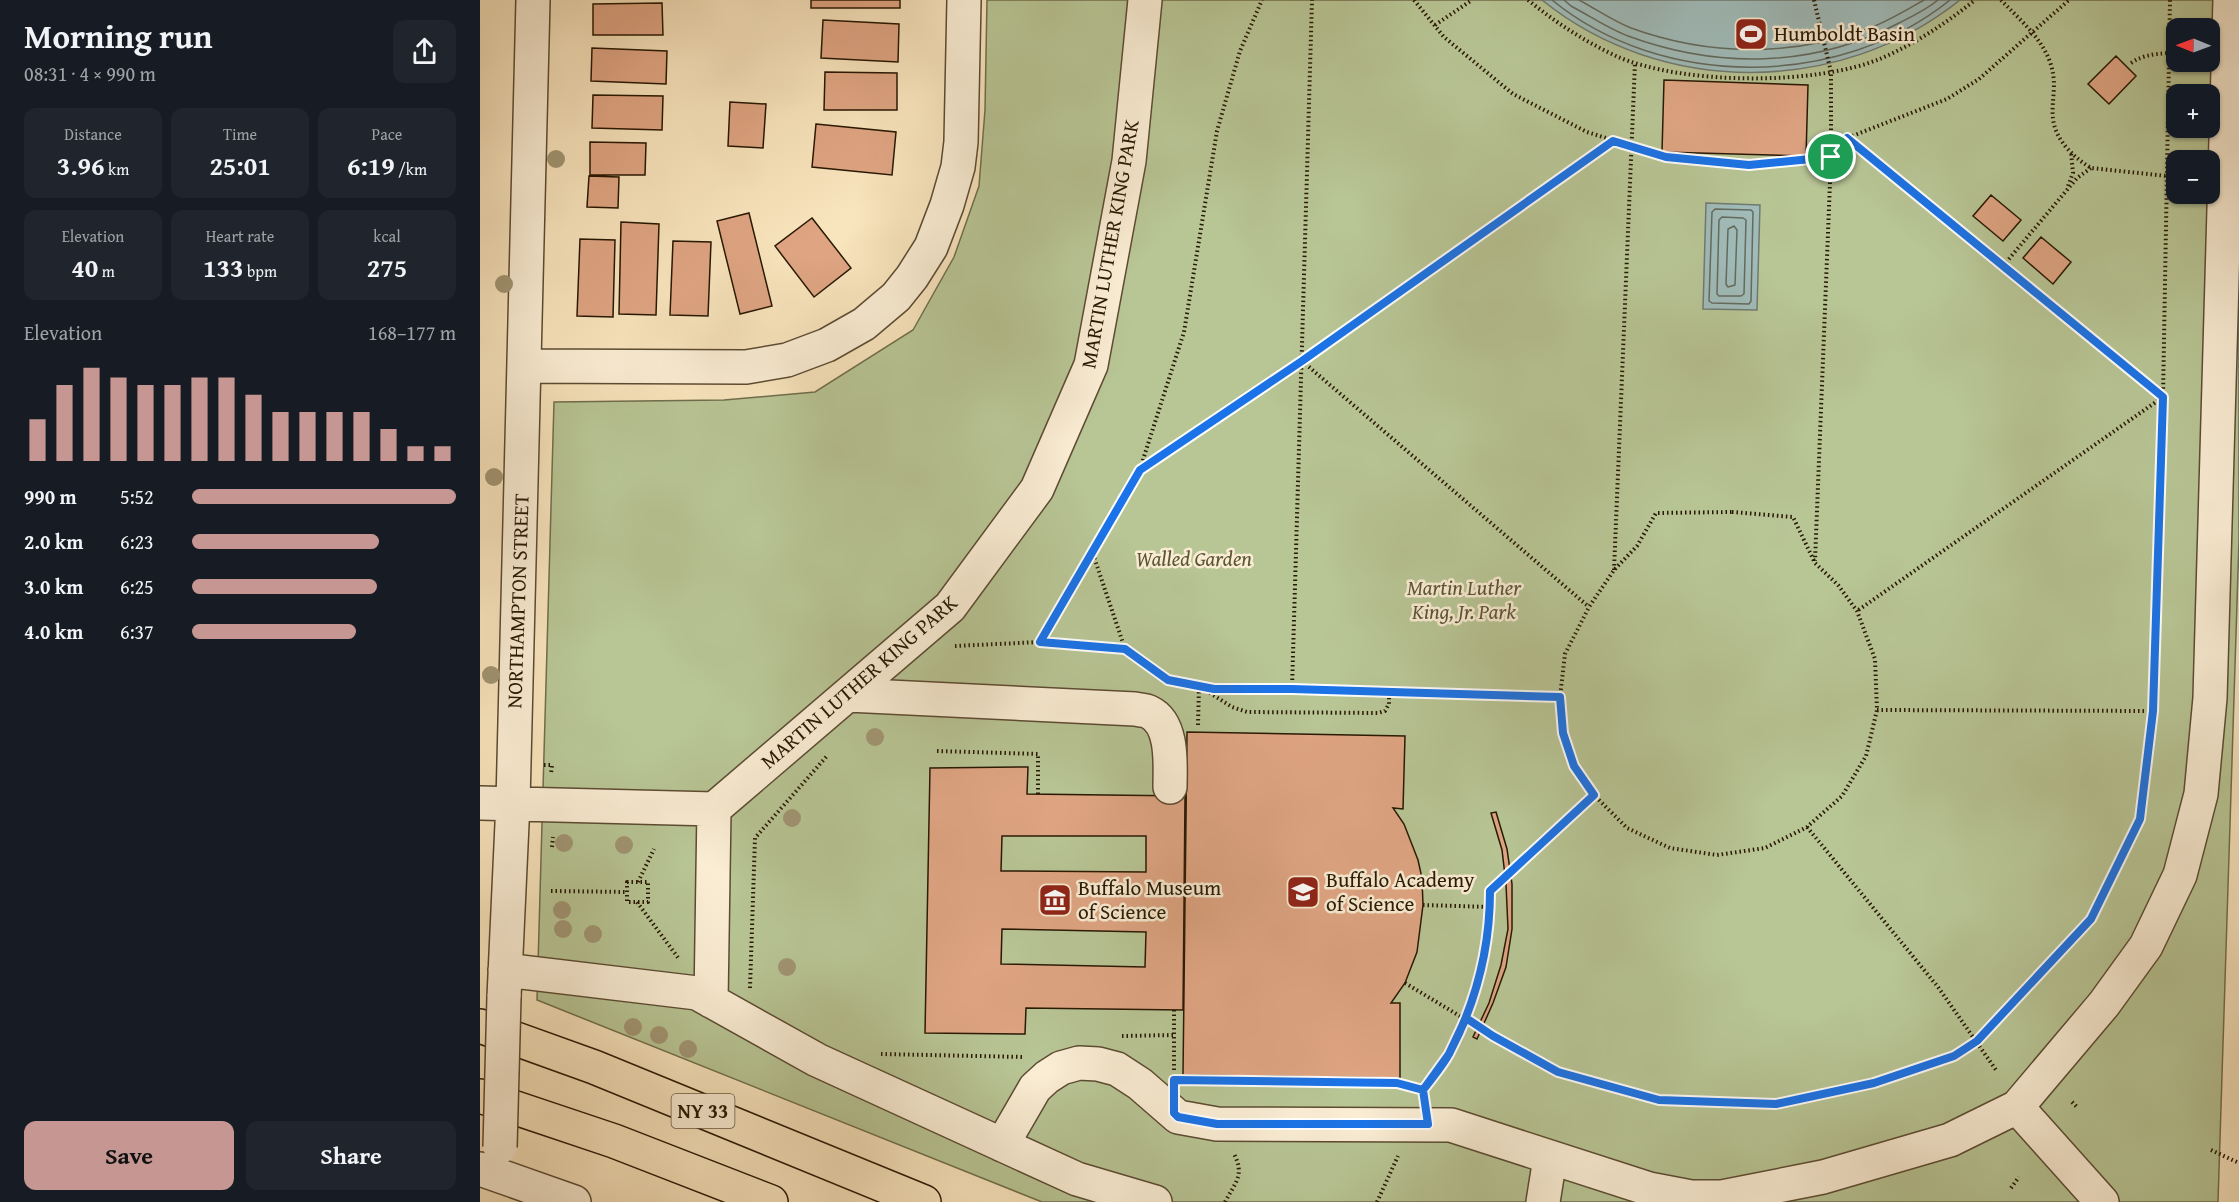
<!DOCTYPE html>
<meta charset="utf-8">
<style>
:root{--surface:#171b24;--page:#20242c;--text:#f1f3f6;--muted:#9ea1a6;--accent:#c59692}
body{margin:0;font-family:"Gentium Book Plus",serif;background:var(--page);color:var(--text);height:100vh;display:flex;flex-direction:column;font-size:22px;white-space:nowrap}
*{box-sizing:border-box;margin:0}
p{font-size:20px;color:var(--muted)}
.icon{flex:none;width:33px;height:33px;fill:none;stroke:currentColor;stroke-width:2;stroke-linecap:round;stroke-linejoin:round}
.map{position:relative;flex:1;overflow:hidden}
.details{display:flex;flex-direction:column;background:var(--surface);width:480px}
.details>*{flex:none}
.needle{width:39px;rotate:271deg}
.buttons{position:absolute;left:1686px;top:18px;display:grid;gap:12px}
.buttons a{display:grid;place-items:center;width:54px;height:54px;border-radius:12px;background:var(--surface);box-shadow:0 2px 4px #0004;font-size:30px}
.pin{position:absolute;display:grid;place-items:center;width:51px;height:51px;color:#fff;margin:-26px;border:3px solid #fff;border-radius:50%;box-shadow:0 2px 6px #0007}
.round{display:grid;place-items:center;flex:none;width:63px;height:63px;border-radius:12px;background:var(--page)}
.head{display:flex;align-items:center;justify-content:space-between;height:102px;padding:0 24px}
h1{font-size:33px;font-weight:700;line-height:45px}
.figures{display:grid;grid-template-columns:repeat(3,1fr);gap:9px;height:102px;padding:6px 24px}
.figures div{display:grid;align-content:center;border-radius:12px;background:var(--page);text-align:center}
.figures b{font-size:26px;font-weight:700}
.figures small{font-size:16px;font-weight:400}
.figures p{font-size:16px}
.chart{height:168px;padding:12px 24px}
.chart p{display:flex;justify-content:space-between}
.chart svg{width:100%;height:108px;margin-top:6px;stroke:var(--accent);stroke-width:6}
.cta{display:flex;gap:12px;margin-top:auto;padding:12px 24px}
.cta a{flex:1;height:69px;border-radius:12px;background:var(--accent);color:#111;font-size:24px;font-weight:700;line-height:69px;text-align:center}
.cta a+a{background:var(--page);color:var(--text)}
ul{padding:0 24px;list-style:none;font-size:20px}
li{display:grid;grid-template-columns:96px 72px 1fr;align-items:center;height:45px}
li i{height:15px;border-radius:8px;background:var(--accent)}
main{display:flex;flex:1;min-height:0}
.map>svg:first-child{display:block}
.green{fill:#b8c595;stroke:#706e4c;stroke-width:1.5;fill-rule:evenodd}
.water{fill:#a0bcba;stroke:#707a71;stroke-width:1.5}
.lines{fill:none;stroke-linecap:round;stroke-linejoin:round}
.shore{stroke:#646a5e;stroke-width:1.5}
.building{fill:#dfa583;stroke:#281803;stroke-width:1.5;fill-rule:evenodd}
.minor-casing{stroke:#5c4b32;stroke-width:36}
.highway-casing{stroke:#281803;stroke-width:36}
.path{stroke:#281803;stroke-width:4;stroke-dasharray:1.5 3;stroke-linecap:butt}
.minor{stroke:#faedd4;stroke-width:33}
.highway{stroke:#f8e4bd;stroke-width:33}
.minor-bridge-casing{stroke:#5c4b32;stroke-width:36;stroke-linecap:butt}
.minor-bridge{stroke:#faedd4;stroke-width:33}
.tree{fill:#a19573}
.route-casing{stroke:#fff;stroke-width:12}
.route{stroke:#1a73e8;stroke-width:8}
.labels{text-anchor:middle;stroke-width:5;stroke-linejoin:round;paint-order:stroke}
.shield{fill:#faedd4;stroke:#675842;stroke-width:1.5}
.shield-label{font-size:20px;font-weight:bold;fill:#281803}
.poi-label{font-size:21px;fill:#281803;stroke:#faedd4;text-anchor:start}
.street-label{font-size:21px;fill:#281803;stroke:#faedd4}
.park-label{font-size:21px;font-style:italic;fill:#5a5536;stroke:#faedd4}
</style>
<main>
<section class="details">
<div class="head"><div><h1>Morning run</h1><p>08:31 · 4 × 990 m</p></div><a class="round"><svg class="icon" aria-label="share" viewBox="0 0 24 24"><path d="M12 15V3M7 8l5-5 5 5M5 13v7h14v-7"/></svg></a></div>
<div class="figures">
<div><p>Distance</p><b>3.96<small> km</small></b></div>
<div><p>Time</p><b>25:01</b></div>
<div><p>Pace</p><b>6:19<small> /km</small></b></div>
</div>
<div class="figures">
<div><p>Elevation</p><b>40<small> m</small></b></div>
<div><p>Heart rate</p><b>133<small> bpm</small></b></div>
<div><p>kcal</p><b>275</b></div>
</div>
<div class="chart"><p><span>Elevation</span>168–177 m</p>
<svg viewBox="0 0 160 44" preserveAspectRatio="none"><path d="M5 44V27M15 44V13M25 44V6M35 44V10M45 44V13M55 44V13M65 44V10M75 44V10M85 44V17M95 44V24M105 44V24M115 44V24M125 44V24M135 44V31M145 44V38M155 44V38"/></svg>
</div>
<ul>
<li><b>990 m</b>5:52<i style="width:100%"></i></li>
<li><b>2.0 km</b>6:23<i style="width:71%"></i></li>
<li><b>3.0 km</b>6:25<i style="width:70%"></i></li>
<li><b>4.0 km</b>6:37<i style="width:62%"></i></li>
</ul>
<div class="cta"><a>Save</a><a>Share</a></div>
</section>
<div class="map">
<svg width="1759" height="1202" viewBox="0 0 1759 1202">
<rect width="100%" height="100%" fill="#f8e4bd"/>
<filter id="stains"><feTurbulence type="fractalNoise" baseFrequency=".00333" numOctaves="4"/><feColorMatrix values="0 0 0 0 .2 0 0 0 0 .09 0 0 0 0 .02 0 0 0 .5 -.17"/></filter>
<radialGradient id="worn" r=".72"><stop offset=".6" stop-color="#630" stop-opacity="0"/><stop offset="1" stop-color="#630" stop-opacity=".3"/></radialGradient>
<path class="green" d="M507 0H1759V540L1738 1202H562L57 1000 74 402 244 400 335 392 433 330 474 257 499 186 505 110ZM1696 28H1730V62H1696ZM1696 94H1730V128H1696ZM1696 160H1730V194H1696Z"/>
<path class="water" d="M1062 0H1480C1360 96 1182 97 1062 0Z
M1226 203 1280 205 1277 310 1223 309Z"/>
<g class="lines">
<path class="shore" d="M1072 0C1182 90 1360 89 1470 0
M1084 0 1091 6C1110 16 1129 29 1148 36 1238 69 1333 68 1419 23 1433 16 1446 10 1458 0
M1099 0C1116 9 1133 21 1151 28 1228 56 1311 57 1387 29 1407 22 1426 10 1444 0
M1235 209 1271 210 1273 212 1271 301 1269 304 1232 303 1229 301 1232 212Z
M1242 217 1263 218 1266 220 1264 294 1261 296H1239L1237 294 1239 220Z
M1254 226 1257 230 1255 285 1248 287 1246 284 1248 229Z"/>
</g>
<path class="building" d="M331 0H420V8H331Z
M182 3 183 35H113V4Z
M343 20 419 24 418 62 341 58Z
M112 48 187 51 186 84 111 81Z
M1636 56 1656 76 1629 104 1608 84Z
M345 72 417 73V110H344Z
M1184 80 1328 85 1326 156 1182 152Z
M113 95 183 96 182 130 112 128Z
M250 102 286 104 283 148 248 146Z
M336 124 416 132 412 175 332 167Z
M110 142 166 143 165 175H110Z
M109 176 139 177 138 208 107 207Z
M1511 195 1541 220 1523 241 1493 216Z
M269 213 292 306 260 314 237 221Z
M332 218 371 268 334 297 295 246Z
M141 222 179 224 176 315 139 314Z
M1561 237 1591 262 1573 284 1543 258Z
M100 239 135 240 133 317 97 316Z
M193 241 231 242 228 316 190 315Z
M707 732 925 736 923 809 913 808 924 824 938 860 942 878 943 905 937 952 925 983 911 1003H920V1078L703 1075Z
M548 767 547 794 705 796 703 1010 546 1008 545 1034 445 1033 450 768ZM522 836H666V872L521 871ZM522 929 666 932 665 967 521 964Z
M1016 812 1027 849 1032 884V929L1026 967 1013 1003 997 1039 993 1037 1009 1003 1021 965 1028 929 1026 884 1022 850 1011 813Z"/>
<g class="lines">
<defs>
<path id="minor" d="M44 366 266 367 307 360 347 345 384 324 416 297 432 277 451 247 467 205 478 167 481 142 484 0
M368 695 655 709C659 710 665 710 669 712 694 724 690 765 690 787
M0 803 234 809 470 607 557 489 611 365 649 161 665 0
M25 970 217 993 337 1060 597 1179 675 1202
M24 997 33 802 53 0
M231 1001 234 809
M1537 1107 1622 1202
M522 1145 555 1088 567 1077 581 1068 599 1063 618 1064 637 1069 660 1084 698 1117 737 1124 971 1125 1169 1189 1211 1197H1242L1343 1177 1470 1140 1537 1107 1624 1004 1666 946 1700 875 1721 794 1730 698 1750 0
M0 1169 94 1202
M1063 1202 1070 1158"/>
<path id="highway" d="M0 1026 114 1067 444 1202
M0 1096 134 1141 291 1202"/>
</defs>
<use href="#minor" class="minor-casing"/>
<use href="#highway" class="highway-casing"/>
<path class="path" d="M934 0 964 37 1033 94 1107 132 1186 157 1269 165 1351 157 1367 138 1467 99 1499 79 1589 0
M1048 0C1075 22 1104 41 1136 56 1201 85 1337 86 1402 58 1436 43 1465 24 1495 0
M1334 0 1351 72V157L1335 561
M1521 0C1539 19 1561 37 1570 62 1582 96 1560 115 1586 147 1594 156 1601 162 1611 168L1687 176
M955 25 992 0
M1651 63C1663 55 1674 54 1689 53
M1367 138 1683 397 1377 611
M1588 186 1593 173 1591 152
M1523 266 1597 178 1611 168
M822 361 1109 607
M660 469 704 332 737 131 760 51 782 0
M1252 512 1313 517 1335 563 1358 585 1377 611 1395 659 1397 710 1386 756 1362 796 1327 827 1285 848 1237 855 1190 848 1147 828 1114 795 1094 766 1083 733 1080 697 1085 654 1109 607 1134 570 1157 546 1176 513Z
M613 554 645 649 689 680 734 689H812L1080 697
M1134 570 1155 62
M560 642 645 649
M475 646 560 642 660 470 822 361 1133 141
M722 688 752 707 767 712 898 713 905 711 909 704V692
M812 689 832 0
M1397 710 1673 711 1683 397 1690 0
M718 725 719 686
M457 751 558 754V794
M64 765H72L71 774
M1327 827 1458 987 1516 1070
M72 847 73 837
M147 882H168V902H147Z
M158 882 174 849
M71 891 147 892
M157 902 199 959
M943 905 1010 907
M925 983 1013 1036 1078 1072 1179 1100 1296 1104 1394 1083 1474 1056 1497 1041 1611 919 1660 819 1673 711
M270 988 275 838 347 756
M694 1010V1073
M642 1036 694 1035
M401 1054 544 1057
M702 1080 917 1083 943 1091
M944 1094 943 1091C952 1078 963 1066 970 1052 996 1002 1010 947 1009 891L1114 795
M1592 1102 1598 1108
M1731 1150 1759 1163
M1531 1188 1539 1177
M745 1202C755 1183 765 1175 754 1154
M897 1202 918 1156"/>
<use href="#minor" class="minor"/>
<use href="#highway" class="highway"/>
<defs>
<path id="minor-bridge" d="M20 1147 24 997"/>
</defs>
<use href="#minor-bridge" class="minor-bridge-casing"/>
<use href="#minor-bridge" class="minor-bridge"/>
</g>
<g class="tree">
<circle cx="76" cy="159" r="9"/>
<circle cx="24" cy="284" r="9"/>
<circle cx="14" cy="477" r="9"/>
<circle cx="11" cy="675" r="9"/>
<circle cx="395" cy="737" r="9"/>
<circle cx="312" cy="818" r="9"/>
<circle cx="84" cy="843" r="9"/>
<circle cx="144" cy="845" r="9"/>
<circle cx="82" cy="910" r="9"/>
<circle cx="83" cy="929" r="9"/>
<circle cx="113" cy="934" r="9"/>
<circle cx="307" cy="967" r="9"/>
<circle cx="153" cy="1027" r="9"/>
<circle cx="179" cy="1035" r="9"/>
<circle cx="208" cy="1049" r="9"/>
</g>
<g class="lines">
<defs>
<path id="route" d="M1351 157 1269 165 1186 157 1133 141 822 361 660 470 560 642 645 649 688 680 734 689H812L1080 697 1083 733 1094 766 1114 795 1010 891C1010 947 996 1002 970 1052 963 1066 952 1078 943 1090L948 1124H737L698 1117 694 1113V1080L917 1083 943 1090 969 1054 986 1018 1013 1036 1078 1072 1179 1100 1296 1104 1394 1083 1474 1056 1497 1041 1611 919 1660 819 1673 711 1683 397 1367 138 1351 157"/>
</defs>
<use href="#route" class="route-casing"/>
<use href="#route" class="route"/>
</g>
<defs>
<symbol id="stadium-square" viewBox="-11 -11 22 22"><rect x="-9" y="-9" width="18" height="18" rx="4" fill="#8f2418" stroke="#faedd4"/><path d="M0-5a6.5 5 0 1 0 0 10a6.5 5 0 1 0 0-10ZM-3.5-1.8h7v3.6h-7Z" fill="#fff"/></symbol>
<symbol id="school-square" viewBox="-11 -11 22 22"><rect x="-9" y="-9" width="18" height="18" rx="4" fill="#8f2418" stroke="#faedd4"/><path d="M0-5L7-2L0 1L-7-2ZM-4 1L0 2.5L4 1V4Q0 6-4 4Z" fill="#fff"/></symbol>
<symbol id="museum-square" viewBox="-11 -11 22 22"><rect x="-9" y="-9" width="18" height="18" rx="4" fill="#8f2418" stroke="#faedd4"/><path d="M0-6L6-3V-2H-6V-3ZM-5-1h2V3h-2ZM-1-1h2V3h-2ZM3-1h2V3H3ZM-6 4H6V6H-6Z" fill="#fff"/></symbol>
</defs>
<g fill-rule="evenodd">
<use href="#stadium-square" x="1252" y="15" width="38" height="38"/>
<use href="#school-square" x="804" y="873" width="38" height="38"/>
<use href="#museum-square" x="556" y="881" width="38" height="38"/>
</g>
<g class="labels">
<rect class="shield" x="191.5" y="1094" width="63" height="34" rx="4.5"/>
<g class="shield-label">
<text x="223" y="1118">NY 33</text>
</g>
<g class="poi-label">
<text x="1294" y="41">Humboldt Basin</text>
<text x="846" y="887">Buffalo Academy<tspan x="846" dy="24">of Science</tspan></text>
<text x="598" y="895">Buffalo Museum<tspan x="598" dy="24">of Science</tspan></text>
</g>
<g class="street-label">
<text transform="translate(630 244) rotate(-80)" y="7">MARTIN LUTHER KING PARK</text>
<text transform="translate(38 601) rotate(-88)" y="7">NORTHAMPTON STREET</text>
<text transform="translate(379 682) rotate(-41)" y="7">MARTIN LUTHER KING PARK</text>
</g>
<g class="park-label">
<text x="714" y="566">Walled Garden</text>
<text x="984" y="595">Martin Luther<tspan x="984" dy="24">King, Jr. Park</tspan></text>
</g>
</g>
<rect width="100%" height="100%" filter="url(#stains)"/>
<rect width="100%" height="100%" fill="url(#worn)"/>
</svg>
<div class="buttons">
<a><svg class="needle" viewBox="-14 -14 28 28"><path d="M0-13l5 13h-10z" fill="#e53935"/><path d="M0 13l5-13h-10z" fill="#9ea1a6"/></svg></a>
<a>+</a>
<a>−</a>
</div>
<div class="pin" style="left:1351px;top:157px;background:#1e9e55"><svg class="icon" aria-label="arrive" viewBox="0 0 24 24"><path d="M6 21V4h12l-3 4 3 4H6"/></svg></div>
</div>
</main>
